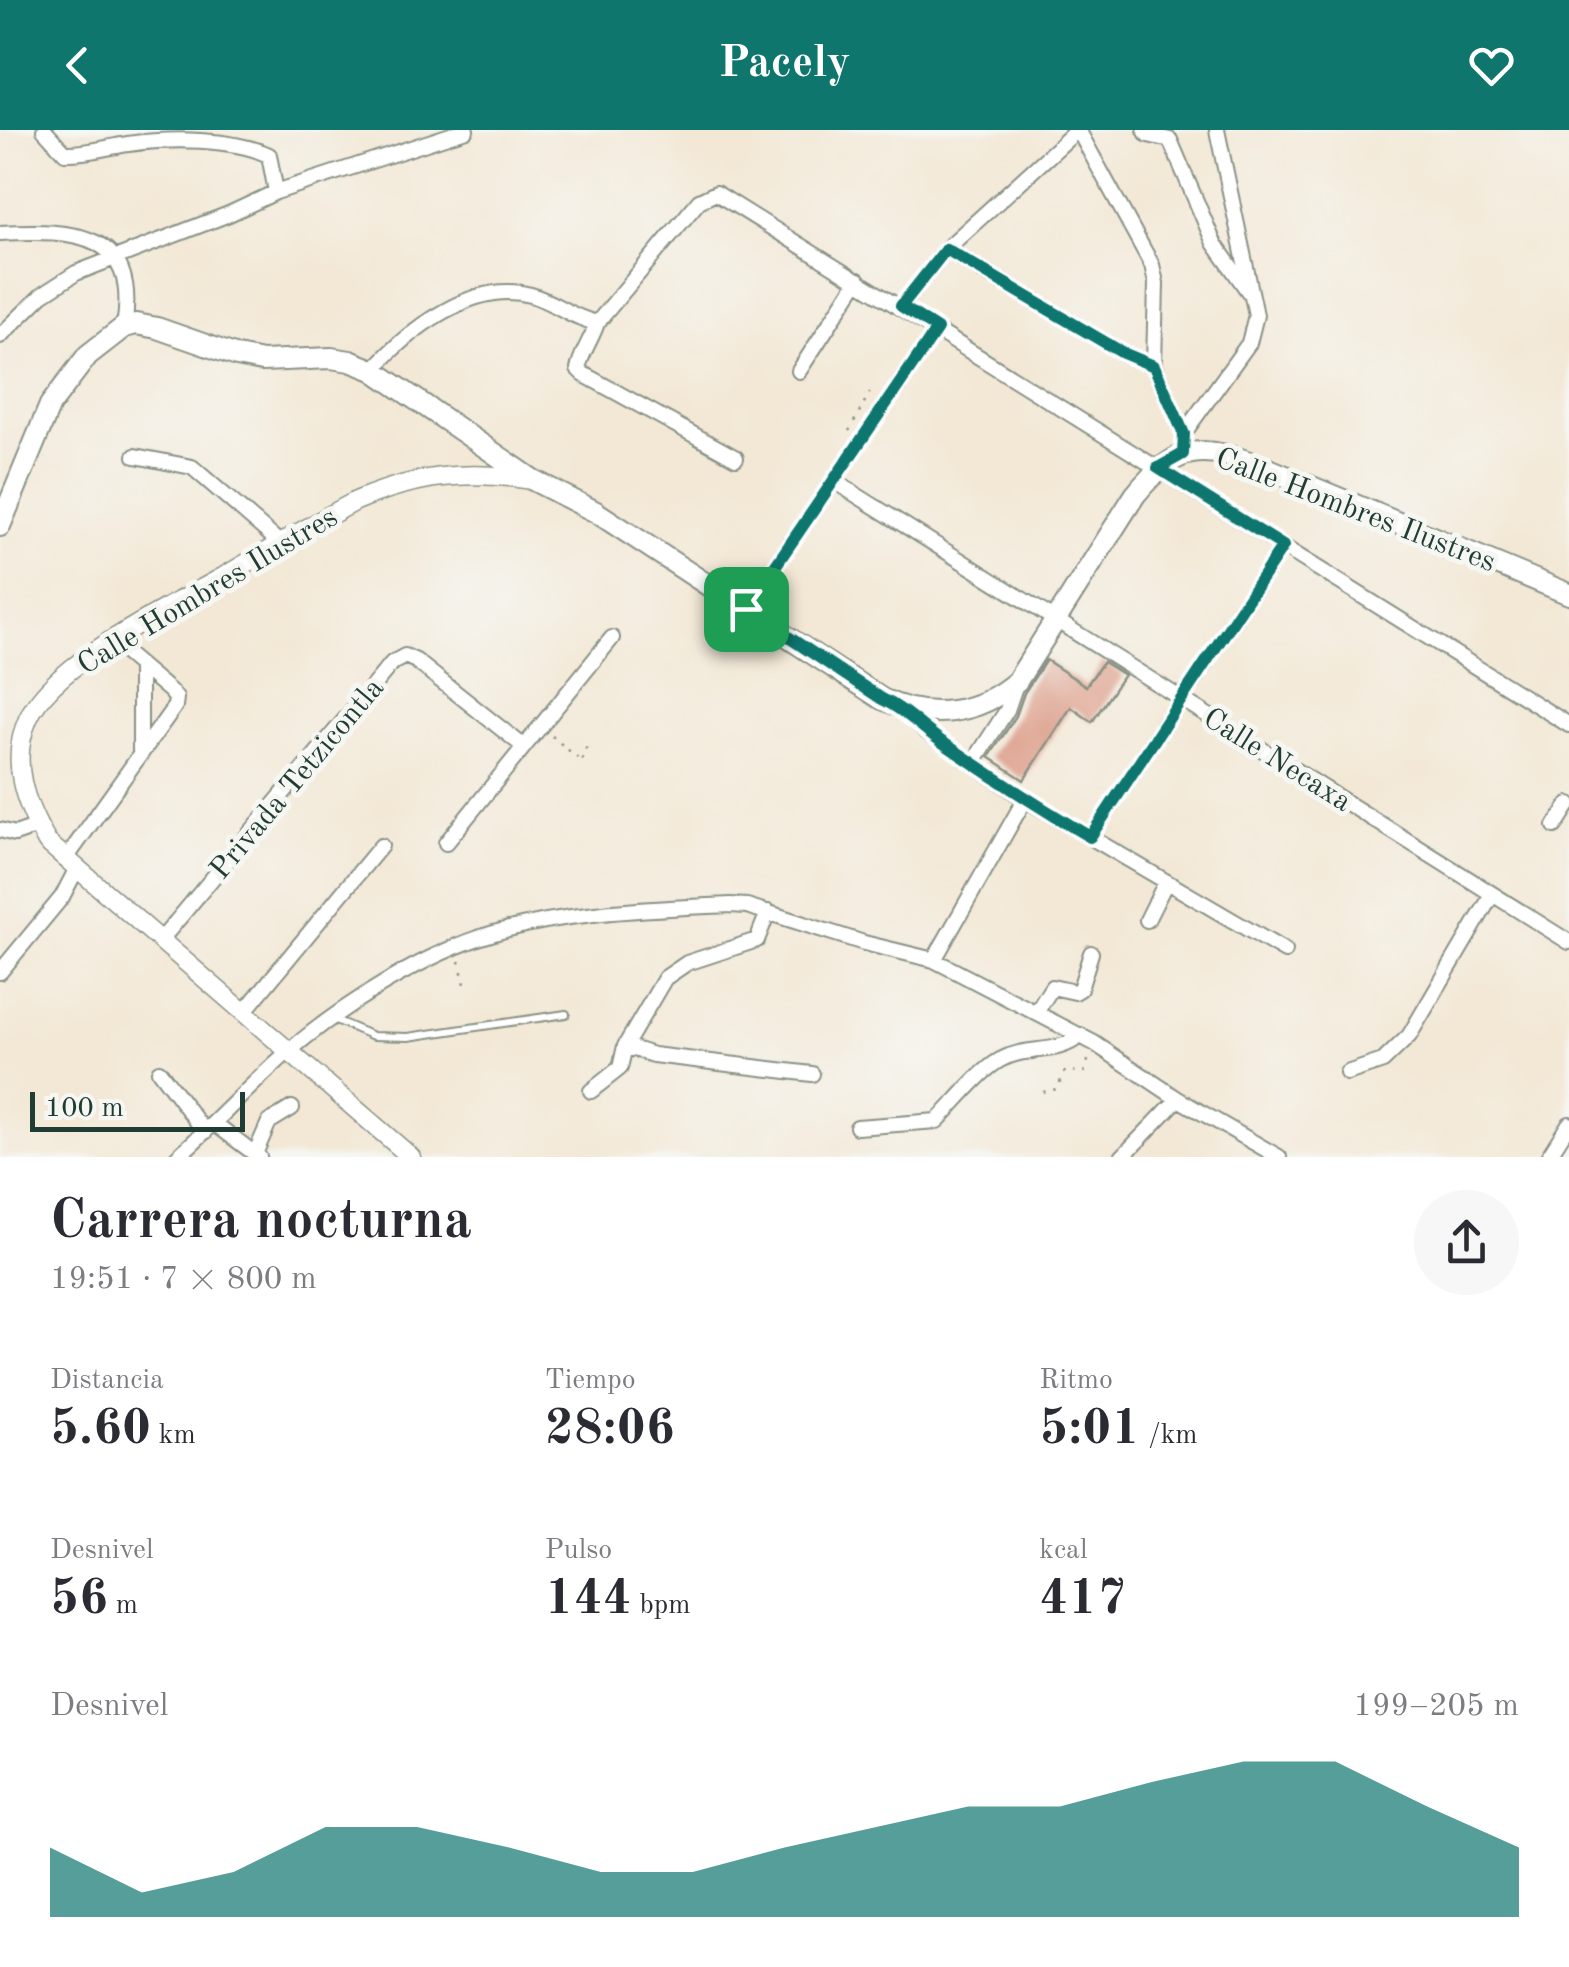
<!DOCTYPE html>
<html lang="es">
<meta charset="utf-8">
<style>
:root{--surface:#fff;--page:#f7f7f7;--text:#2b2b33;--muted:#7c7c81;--accent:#0f766e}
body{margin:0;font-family:"Old Standard TT",serif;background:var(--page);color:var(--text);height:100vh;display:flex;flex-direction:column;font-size:38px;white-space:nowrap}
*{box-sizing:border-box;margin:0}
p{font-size:32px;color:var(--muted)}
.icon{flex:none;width:55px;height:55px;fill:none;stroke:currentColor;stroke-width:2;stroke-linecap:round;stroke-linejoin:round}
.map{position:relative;height:1027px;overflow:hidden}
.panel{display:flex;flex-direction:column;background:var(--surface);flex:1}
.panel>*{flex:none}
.scale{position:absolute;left:30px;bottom:25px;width:215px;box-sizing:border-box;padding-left:10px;border:5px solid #1f3d34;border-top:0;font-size:28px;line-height:35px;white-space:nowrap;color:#1f3d34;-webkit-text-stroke:8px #f6f6f2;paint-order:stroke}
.pin{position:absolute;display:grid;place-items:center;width:85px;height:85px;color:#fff;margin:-42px;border-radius:20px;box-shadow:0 5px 15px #0006}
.round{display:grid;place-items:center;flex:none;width:105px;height:105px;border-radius:52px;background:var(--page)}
.summary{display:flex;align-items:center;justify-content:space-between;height:170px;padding:0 50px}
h1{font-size:55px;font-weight:700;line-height:75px}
.stats{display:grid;grid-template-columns:repeat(3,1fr);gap:15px;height:170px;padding:10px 50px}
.stats div{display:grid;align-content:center}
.stats b{font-size:50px;font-weight:700}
.stats small{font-size:28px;font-weight:400}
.stats p{font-size:28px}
.chart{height:280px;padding:20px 50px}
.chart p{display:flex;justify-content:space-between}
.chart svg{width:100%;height:180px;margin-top:10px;fill:var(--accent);opacity:.7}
header{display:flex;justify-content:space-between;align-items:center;height:130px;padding:0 50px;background:var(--accent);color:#fff;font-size:45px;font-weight:700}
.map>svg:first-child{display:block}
.building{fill:#dc9a85}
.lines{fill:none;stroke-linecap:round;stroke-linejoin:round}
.service-casing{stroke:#899285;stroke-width:10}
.minor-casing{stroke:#899285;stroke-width:18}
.tertiary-casing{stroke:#899285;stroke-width:21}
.secondary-casing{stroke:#899285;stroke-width:24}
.path{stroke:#899285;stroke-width:2.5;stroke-dasharray:2.5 8;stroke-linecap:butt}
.service{stroke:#fff;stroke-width:6}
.minor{stroke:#fff;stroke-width:14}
.tertiary{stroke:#fff;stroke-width:18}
.secondary{stroke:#fff;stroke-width:20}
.route-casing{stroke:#fff;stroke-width:20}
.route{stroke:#0f766e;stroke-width:12}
.labels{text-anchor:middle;stroke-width:10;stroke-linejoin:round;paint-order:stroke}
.street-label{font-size:30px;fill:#1f3d34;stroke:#f6f6f2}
</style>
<header><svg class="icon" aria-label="back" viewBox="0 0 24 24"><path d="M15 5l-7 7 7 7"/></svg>Pacely<svg class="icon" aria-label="heart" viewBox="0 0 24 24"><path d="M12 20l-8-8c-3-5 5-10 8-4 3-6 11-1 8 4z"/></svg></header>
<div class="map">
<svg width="1569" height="1027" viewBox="0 0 1569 1027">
<rect width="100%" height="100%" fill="#f6f6f2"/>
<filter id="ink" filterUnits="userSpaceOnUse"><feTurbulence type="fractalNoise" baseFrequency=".01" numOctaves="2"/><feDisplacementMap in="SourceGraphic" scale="20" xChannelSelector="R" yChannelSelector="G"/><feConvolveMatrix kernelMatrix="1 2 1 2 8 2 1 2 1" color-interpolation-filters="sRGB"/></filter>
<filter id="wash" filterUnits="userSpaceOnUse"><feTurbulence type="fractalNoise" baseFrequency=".0048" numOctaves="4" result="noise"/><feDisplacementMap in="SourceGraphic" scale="40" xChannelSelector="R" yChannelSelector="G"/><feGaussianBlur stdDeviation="2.25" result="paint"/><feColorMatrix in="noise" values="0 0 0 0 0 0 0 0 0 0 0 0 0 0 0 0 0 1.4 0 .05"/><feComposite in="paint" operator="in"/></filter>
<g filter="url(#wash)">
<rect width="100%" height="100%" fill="#f3e8d6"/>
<g id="blocks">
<path class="building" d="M1046 530 1086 556 1103 532 1124 545 1092 592 1071 577 1024 650 989 627 1016 586 1024 563Z"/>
</g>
</g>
<g filter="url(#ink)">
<use href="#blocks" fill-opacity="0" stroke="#899285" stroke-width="2.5"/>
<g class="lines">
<defs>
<path id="service" d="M333 889 373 906 408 907 566 884"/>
<path id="minor" d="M44 0 65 23C86 24 107 17 128 14 170 8 231 8 269 25L276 62
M1145 0 1148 5 1170 10 1214 113 1248 161
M0 103C75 99 140 102 124 197
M946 119 1123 223 1154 236 1184 303 1183 323
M901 177 946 119 1075 2 1081 5 1152 135 1156 153 1154 236
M597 193C592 209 581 223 578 239L583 244 736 328
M0 206 42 165 76 143 229 84 276 62 466 0
M373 240C408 200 474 149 531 165 555 172 572 188 597 193L699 71 716 63 1569 595
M799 241 858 150
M1184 303 1249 213 1256 185 1217 0
M135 326 192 337 281 414
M834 351 1569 812
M746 479 937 199
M140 537V621
M902 578 926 601 1025 669 1285 821
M973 633 1007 580 1017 551
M1555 696 1569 674
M0 700 15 704 38 696
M1090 707 1283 416
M446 713 612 508
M65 730 175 576 176 568 170 561 111 511
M1147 790 1166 752
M160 811 392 533 405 526 416 531 523 616
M934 830 1025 669
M0 842 62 767 76 740
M244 882 381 716
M1036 883 1052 857 1075 862 1080 859 1091 823
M625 916 653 925 812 944
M159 941 205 1002
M1347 943 1383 931 1409 906 1492 765
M591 961 620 938 625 916 665 848 687 833 757 810 768 782
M214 993 259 1027
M857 997 937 991C954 974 979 942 1000 930 1027 915 1057 926 1081 905
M255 1024 269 992 292 978
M177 1027C216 993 250 955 289 921 343 875 425 823 494 803 570 781 651 779 730 775L747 776 864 813 934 830 1094 913 1178 969 1279 1027
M1122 1027 1178 969
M1548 1027 1569 994"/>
<path id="tertiary" d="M411 1027 47 712C25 674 9 632 28 589 51 534 171 476 223 447 267 421 311 395 356 371 417 345 467 340 532 350"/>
<path id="secondary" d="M0 396 50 275 88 225 124 197 136 194 157 198 237 226 262 231 331 228 350 231 373 240 533 350 596 382 882 569C929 591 978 585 1017 551L1135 365C1178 312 1203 315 1264 337L1569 464"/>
</defs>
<use href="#service" class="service-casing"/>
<use href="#minor" class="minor-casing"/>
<use href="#tertiary" class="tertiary-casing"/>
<use href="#secondary" class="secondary-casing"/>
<path class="path" d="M849 301 870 262
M552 606 582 632 588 612
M459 831 465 854
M1043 962 1057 959 1065 941 1084 942 1089 928"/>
<use href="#service" class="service"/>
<use href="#minor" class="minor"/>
<use href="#tertiary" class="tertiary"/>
<use href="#secondary" class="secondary"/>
</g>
</g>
<g class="lines" filter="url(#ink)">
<defs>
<path id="route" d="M946 119 1123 223 1154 236 1184 304 1183 324 1158 338 1283 416 1090 707C1040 678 993 647 945 614 923 599 906 580 882 569L746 479 937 199 901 176Z"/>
</defs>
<use href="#route" class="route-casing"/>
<use href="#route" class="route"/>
</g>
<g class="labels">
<g class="street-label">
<text transform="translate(1356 379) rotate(21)" y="10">Calle Hombres Ilustres</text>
<text transform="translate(207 460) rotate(-31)" y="10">Calle Hombres Ilustres</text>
<text transform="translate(1278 629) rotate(32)" y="10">Calle Necaxa</text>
<text transform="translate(296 648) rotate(-50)" y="10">Privada Tetzicontla</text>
</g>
</g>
</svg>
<div class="scale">100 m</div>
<div class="pin" style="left:746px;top:479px;background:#1e9e55"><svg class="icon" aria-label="arrive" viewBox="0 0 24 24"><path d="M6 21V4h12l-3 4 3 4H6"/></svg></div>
</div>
<section class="panel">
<div class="summary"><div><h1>Carrera nocturna</h1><p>19:51 · 7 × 800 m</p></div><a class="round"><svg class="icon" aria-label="share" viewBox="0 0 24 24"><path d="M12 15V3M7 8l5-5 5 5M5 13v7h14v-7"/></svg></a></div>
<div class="stats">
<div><p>Distancia</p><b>5.60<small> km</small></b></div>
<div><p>Tiempo</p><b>28:06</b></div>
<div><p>Ritmo</p><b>5:01<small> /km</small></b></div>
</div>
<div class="stats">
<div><p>Desnivel</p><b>56<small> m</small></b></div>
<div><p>Pulso</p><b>144<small> bpm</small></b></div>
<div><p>kcal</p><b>417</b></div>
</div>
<div class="chart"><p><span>Desnivel</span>199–205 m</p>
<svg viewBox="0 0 160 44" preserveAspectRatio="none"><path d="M0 44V27L10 38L20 33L30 22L40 22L50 27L60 33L70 33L80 27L90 22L100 17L110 17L120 11L130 6L140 6L150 17L160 27V44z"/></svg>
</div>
</section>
